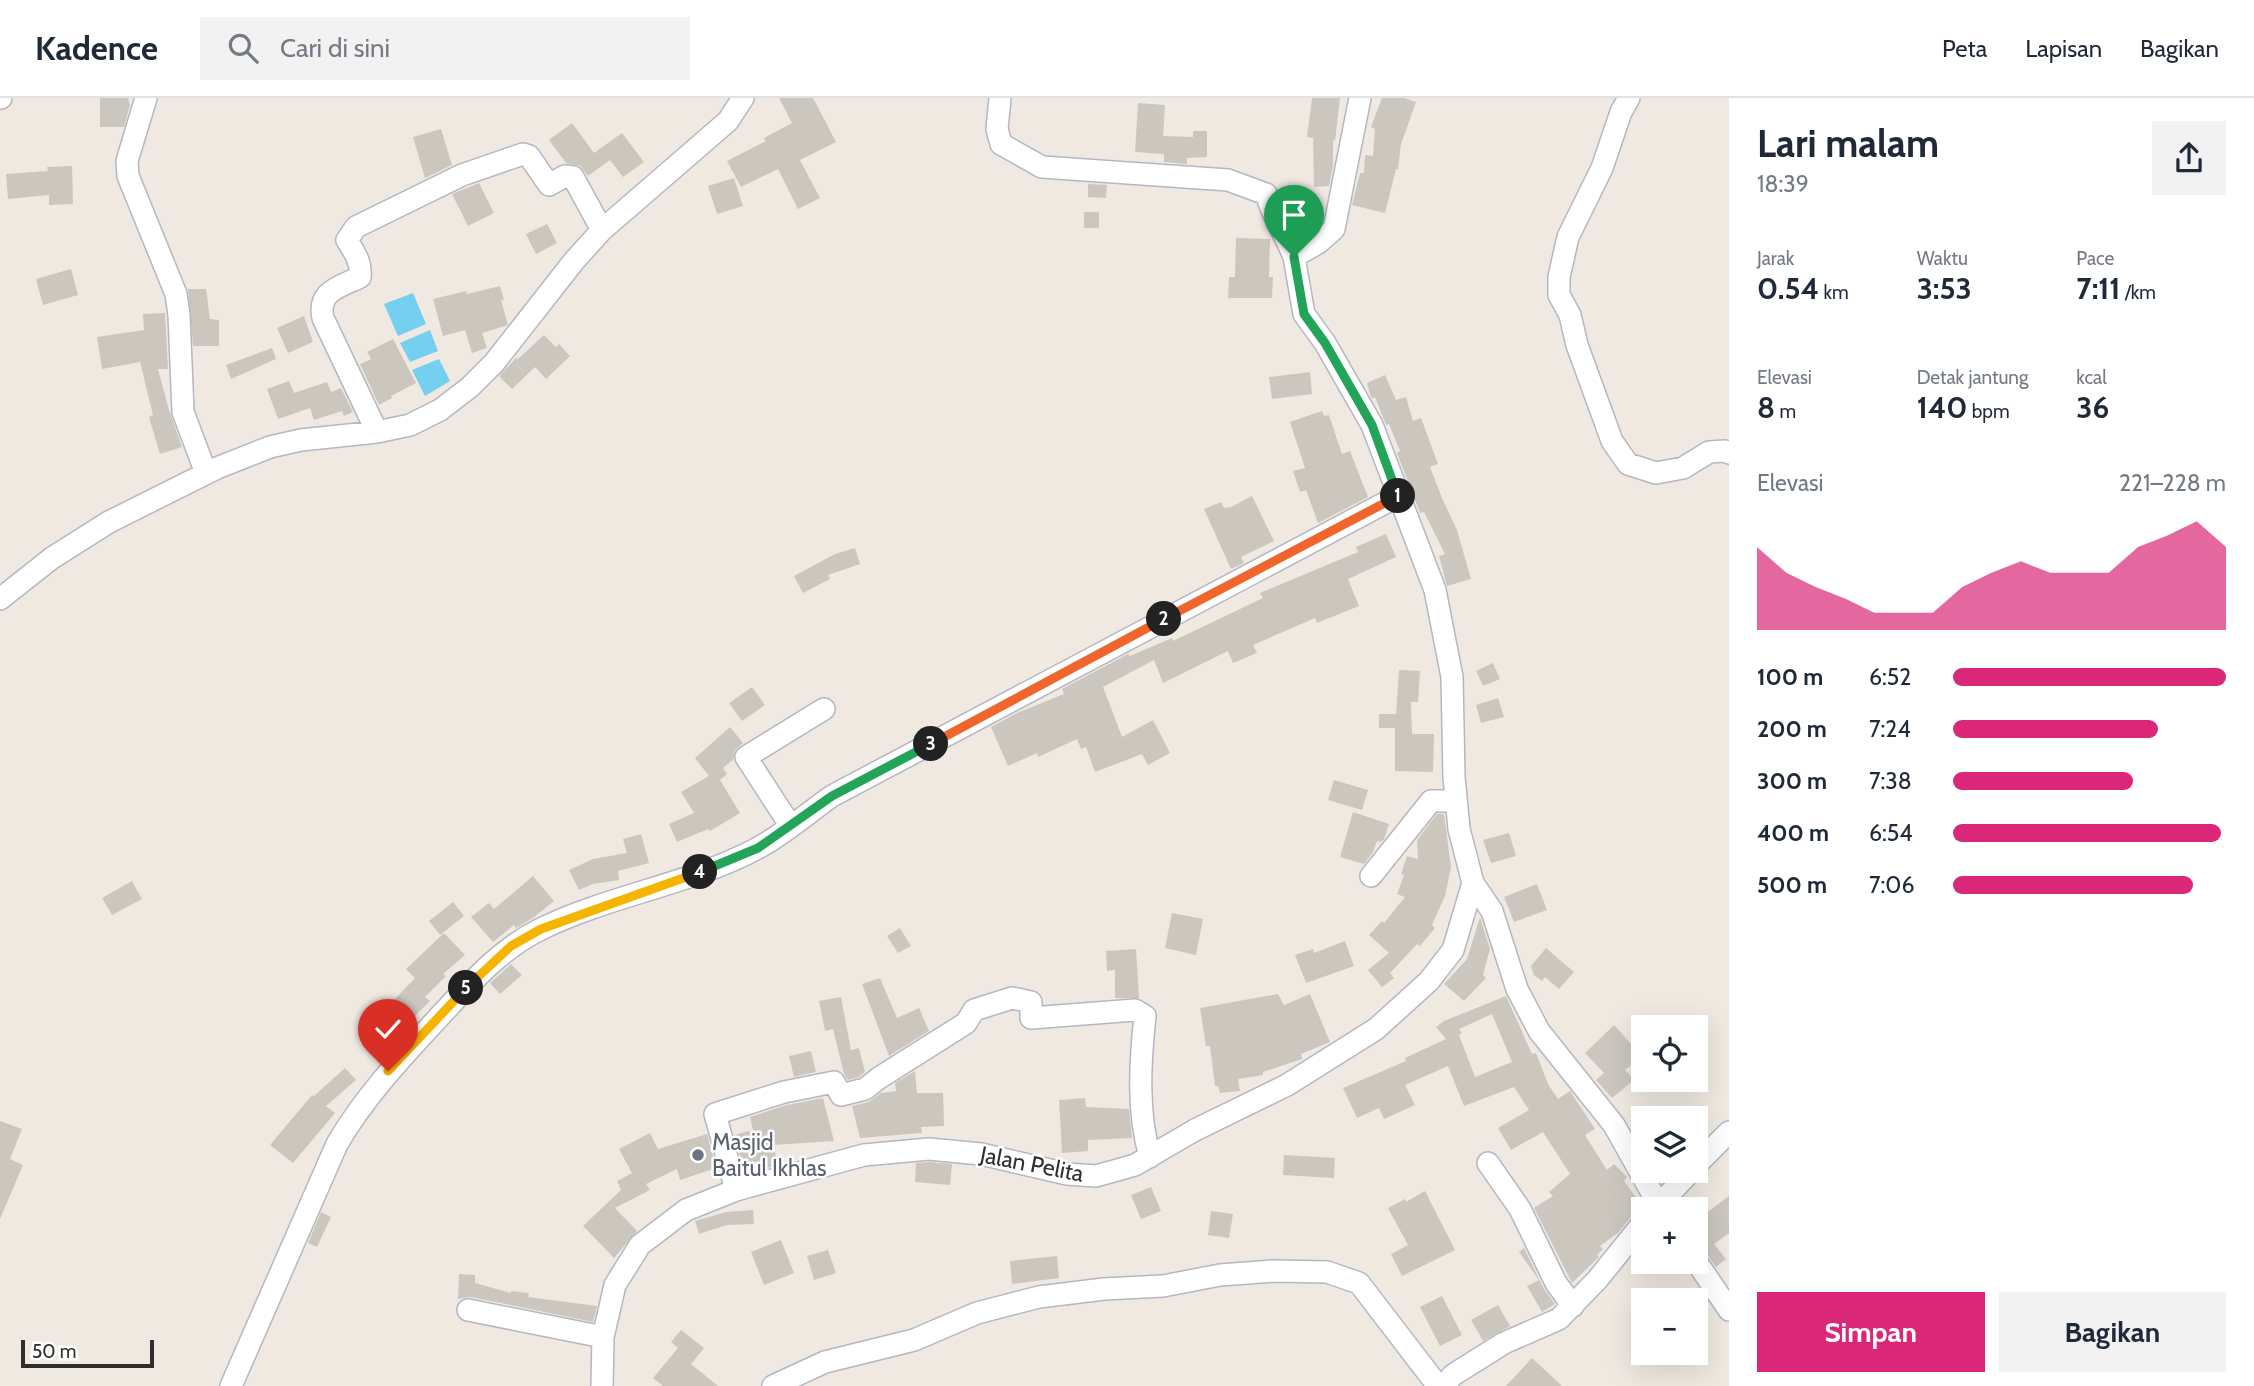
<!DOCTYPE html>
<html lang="id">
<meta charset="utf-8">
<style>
:root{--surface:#fff;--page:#f2f2f3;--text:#1f2937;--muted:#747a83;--line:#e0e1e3;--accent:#db2777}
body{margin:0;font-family:Cabin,sans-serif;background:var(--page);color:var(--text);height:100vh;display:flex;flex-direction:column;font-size:26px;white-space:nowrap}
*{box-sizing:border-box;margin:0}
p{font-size:23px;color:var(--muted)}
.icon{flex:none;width:38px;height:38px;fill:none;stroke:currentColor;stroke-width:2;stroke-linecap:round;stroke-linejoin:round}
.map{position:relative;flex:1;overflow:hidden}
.panel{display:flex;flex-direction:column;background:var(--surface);width:525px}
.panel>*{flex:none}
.buttons{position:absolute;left:1631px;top:917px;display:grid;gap:14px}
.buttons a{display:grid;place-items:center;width:77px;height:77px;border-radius:0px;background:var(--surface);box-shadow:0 7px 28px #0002;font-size:35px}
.scale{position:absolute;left:21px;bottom:18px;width:133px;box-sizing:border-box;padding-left:7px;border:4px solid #2e2e2e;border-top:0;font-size:19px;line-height:24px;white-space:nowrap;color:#2e2e2e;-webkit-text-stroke:5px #fff;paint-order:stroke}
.pin{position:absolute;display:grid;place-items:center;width:60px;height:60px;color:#fff;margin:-72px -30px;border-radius:50% 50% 50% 0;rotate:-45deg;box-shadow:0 0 7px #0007}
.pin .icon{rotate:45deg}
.km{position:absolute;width:35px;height:35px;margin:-18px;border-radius:50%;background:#222;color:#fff;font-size:19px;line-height:35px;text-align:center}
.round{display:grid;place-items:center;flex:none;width:74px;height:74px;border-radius:0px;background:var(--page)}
.overview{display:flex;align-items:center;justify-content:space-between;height:119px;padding:0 28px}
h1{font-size:38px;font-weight:800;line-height:52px}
.stats{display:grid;grid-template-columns:repeat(3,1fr);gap:10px;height:119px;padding:7px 28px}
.stats div{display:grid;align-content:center}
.stats b{font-size:30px;font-weight:800}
.stats small{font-size:19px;font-weight:400}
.stats p{font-size:19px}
.chart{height:196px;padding:14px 28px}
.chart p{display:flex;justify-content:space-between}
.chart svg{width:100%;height:126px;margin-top:7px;fill:var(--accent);opacity:.7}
.primary-button{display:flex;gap:14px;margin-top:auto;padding:14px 28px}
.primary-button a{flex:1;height:80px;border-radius:0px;background:var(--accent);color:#fff;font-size:28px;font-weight:800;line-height:80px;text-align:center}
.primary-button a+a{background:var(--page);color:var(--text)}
ul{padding:0 28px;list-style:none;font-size:23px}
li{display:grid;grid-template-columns:112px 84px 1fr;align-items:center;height:52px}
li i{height:18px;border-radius:9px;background:var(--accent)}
header{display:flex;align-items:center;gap:42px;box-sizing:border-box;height:98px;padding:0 35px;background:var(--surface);border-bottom:2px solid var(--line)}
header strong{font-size:33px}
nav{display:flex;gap:38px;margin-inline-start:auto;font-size:24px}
.search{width:490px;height:63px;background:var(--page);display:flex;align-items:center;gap:18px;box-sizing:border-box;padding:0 24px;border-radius:0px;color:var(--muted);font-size:26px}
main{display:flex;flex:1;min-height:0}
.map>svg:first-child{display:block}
.water{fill:#75cff0}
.building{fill:#cbc7bf;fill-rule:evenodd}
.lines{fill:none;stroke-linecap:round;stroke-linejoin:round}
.minor-casing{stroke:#b4b7c1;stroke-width:24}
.minor{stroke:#fff;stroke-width:21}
.split-1-casing{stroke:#fff;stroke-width:14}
.split-2-casing{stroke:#fff;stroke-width:14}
.split-3-casing{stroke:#fff;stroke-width:14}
.split-4-casing{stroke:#fff;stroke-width:14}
.split-5-casing{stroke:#fff;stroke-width:14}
.split-6-casing{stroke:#fff;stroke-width:14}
.split-1{stroke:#22a559;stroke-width:9}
.split-2{stroke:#f0652b;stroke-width:9}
.split-3{stroke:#f0652b;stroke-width:9}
.split-4{stroke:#22a559;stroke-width:9}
.split-5{stroke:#f5b400;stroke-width:9}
.split-6{stroke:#f5b400;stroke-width:9}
.worship-dot{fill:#6b7280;stroke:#fff;stroke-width:2.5}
.labels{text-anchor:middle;stroke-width:5;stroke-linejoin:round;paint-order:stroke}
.worship-label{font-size:23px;fill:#5b616d;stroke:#fff;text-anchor:start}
.street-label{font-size:23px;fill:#2e2e2e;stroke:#fff}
</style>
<header>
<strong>Kadence</strong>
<div class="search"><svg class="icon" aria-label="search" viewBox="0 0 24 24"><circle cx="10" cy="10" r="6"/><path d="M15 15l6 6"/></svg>Cari di sini</div>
<nav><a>Peta</a><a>Lapisan</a><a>Bagikan</a></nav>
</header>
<main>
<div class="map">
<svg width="1729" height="1288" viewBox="0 0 1729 1288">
<rect width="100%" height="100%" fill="#efe9e1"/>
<path class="water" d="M413 195 426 226 398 238 384 206Z
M430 232 438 253 410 264 400 245Z
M439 261 450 283 425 298 412 272Z"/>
<path class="building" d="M100 0H128L130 7 124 29H100Z
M779 0H813L836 44 800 62 820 100 798 111 778 71 741 89 727 63 766 43 764 40 792 25Z
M1312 0H1340L1335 43 1333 42V68L1329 88 1314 89 1313 40 1307 39Z
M1382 0H1404L1416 4 1401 46 1398 71H1396L1385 115 1352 107 1360 75H1364L1365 57 1373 58 1375 31 1371 29Z
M1138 5 1165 7 1163 38 1193 39V33H1207V59L1187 60V66L1164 64V56L1135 54Z
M572 25 594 55 622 35 644 64 623 79 610 62 588 78 580 68 566 65 549 42Z
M441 31 452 67 425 80 413 39Z
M72 68 73 106 49 107V97L8 101 6 76 48 73 47 69Z
M734 80 743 108 717 116 708 88Z
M479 85 494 115 468 128 452 96Z
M1088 86 1107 87 1106 100 1088 99Z
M1084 114H1099V130H1084Z
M547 126 557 145 536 156 526 136Z
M1236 140 1270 141 1269 179H1273L1272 200H1228L1229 179H1235Z
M71 171 78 197 43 207 36 181Z
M500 188 504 202H501L508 227 482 235 487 250 472 255 465 232 443 238 433 201 466 193 467 196Z
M188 191H206L210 221 219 222V248H193Z
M165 215 168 271H158L169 312 182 349 160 356 149 319 153 317 140 264 102 271 97 239 144 232 143 216Z
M304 218 313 244 288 255 277 230Z
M544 237 556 249 559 246 570 258 546 281 535 269 512 291 499 278 517 259V262Z
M393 241 416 285 391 298 392 300 379 307 360 266 371 261 367 254Z
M272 250 276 261 231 281 226 267Z
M1310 274 1312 296 1272 301 1269 279Z
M1385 277 1396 302 1406 299 1413 323 1421 320 1438 366 1430 369 1442 400 1457 432 1471 481 1447 488 1439 458 1445 456 1424 414 1420 415 1397 355 1400 353 1389 326 1386 327 1375 299 1372 301 1370 296 1367 285Z
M289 283 294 295 327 284 331 294 341 290 353 314 344 318 342 313 314 322 310 310 278 321 267 291Z
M1322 313 1324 318 1329 317 1342 356 1350 353 1368 399 1318 425 1306 392 1300 394 1293 373 1305 370 1290 324Z
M1252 398 1274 443 1241 459 1244 465 1231 471 1204 411 1221 404 1224 410 1231 409Z
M1386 436 1396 459 1348 481 1359 508 1317 525 1315 520 1253 547 1257 555 1233 565 1228 553 1163 585 1154 562 1103 589 1122 639 1153 622 1170 655 1148 667 1142 656 1095 674 1086 649 1081 651 1077 641 1038 659 1037 655 1008 668 991 629 1017 615 1064 596 1062 591 1128 556 1130 558 1172 540 1173 543 1263 500 1260 495 1358 454 1356 449Z
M855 450 860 466 828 477 830 481 803 495 794 478 835 456Z
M1493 565 1500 581 1483 588 1476 573Z
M1399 572 1420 573 1418 604H1411L1412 636H1434L1433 674 1395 673V630H1379V616H1396Z
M752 589 765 607 742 623 729 605Z
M1498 600 1504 619 1481 625 1476 607Z
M730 629 743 645 735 652 733 662 723 670 727 676 720 682 740 715 710 733 708 731 677 744 669 726 694 715 681 694 709 678 695 660Z
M1334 682 1368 692 1362 712 1328 702Z
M1353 714 1389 726 1384 741 1381 744 1377 743 1373 754 1364 766 1340 759Z
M1437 716H1444L1451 769 1445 798 1432 827 1435 830 1420 848 1417 846 1390 875 1394 880 1382 889 1368 872 1389 855 1369 837 1382 823 1384 825 1405 799 1397 796 1404 777 1401 776 1407 758 1418 761 1417 742Z
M1509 735 1516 758 1491 765 1483 742Z
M641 736 649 765 618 773 619 782 593 786 579 792 569 772 593 761 627 755 623 741Z
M533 778 554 803 533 820 516 830 514 827 493 844 471 819 489 805 494 811Z
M132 783 142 801 112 817 102 800Z
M1537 786 1547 812 1514 824 1504 799Z
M453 804 464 818 440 837 429 823Z
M1172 815 1203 821 1196 857 1165 850Z
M1480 819 1490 851 1483 877 1486 880 1464 903 1444 886 1467 861Z
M900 830 911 848 898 855 887 838Z
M444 835 465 857 443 876 446 878 425 899 430 903 413 920 394 902 415 880 406 871Z
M1345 843 1354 868 1306 885 1295 857 1313 851 1314 855Z
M1546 850 1574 874 1559 891 1545 879 1542 883 1534 877 1531 868Z
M1136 851 1139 900H1115V872L1107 873 1106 853Z
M511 866 522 877 500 896 490 885Z
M880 880 897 920 919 910 929 933 889 958 862 886Z
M1278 896 1284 907 1310 896 1330 944 1301 956 1302 961 1263 974V977L1238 981 1240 993 1220 995 1218 988H1215L1210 948H1206L1200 910Z
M1506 898 1532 956 1536 955 1548 986 1558 1001 1570 993 1595 1031 1585 1037 1607 1072 1614 1066 1627 1079 1624 1083 1642 1108V1112L1633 1116 1619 1134 1600 1148 1603 1151 1597 1157 1599 1159 1572 1185 1534 1110 1553 1098 1549 1094 1570 1076 1543 1034 1511 1052 1498 1030 1529 1012 1514 989 1464 1008 1448 968 1405 987 1415 1007 1384 1021 1379 1010 1357 1020 1343 990 1406 963 1405 960 1446 941 1436 929 1444 923ZM1492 916 1512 964 1475 979 1459 937 1462 935 1459 931Z
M841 899 851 952 859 950 865 974 859 979 848 982 844 976 833 931 825 933 819 903Z
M1614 927 1642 958 1625 972 1634 982 1612 1000 1596 982 1604 975 1585 955Z
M811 953 816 974 794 979 789 958Z
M345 970 356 982 326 1008 335 1015 293 1065 270 1047 312 997 314 998Z
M915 973 917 995H943L944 1028 921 1029 922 1035 860 1040 852 1008 869 1004 881 995 896 993 895 985Z
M823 1000 834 1043 773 1047 778 1067 745 1076 734 1037 753 1032 750 1019 787 1007Z
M1085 1000 1086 1009 1129 1011 1132 1040 1088 1042V1053L1062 1055 1059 1002Z
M0 1023 22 1031 10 1061 23 1067 0 1121Z
M650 1035 658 1051 707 1036 716 1070 680 1082 677 1071 646 1086 650 1092 615 1110 637 1133 614 1160 583 1128 621 1092 617 1083 632 1075 619 1051Z
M1284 1057 1335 1060 1334 1080 1283 1077Z
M929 1064 952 1066 950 1087 915 1084 916 1065Z
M1151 1089 1161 1113 1141 1121 1131 1097Z
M1425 1093 1455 1152 1402 1178 1391 1156 1408 1147 1388 1110 1405 1101 1406 1104Z
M1729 1098V1135L1714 1146 1726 1161 1716 1169 1706 1155 1696 1149V1143L1706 1135 1697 1122Z
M753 1112 754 1126 727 1127 699 1136 695 1123 726 1114Z
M1211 1113 1233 1116 1229 1140 1208 1137Z
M321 1114 331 1119 317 1149 308 1145Z
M781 1142 794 1175 764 1187 751 1154Z
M1524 1150 1544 1191 1555 1206 1542 1214 1527 1188 1539 1182 1519 1154Z
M828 1152 836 1175 814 1182 807 1158Z
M1057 1158 1059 1180 1012 1186 1010 1163Z
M459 1176 475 1177V1185L511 1195V1193L529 1195 528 1199 597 1208 593 1224 471 1199 458 1201Z
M1442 1198 1462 1237 1440 1248 1420 1209Z
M1498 1207 1510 1228 1483 1243 1471 1222Z
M681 1232 704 1250 691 1266 718 1288H663L653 1280 678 1250 671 1244Z
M1532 1260 1562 1288H1506Z"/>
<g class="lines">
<defs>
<path id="minor" d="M0 0H1
M146 0 127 63 128 78 176 196 179 217 183 314 206 375
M1000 0 997 31 1001 46 1042 69 1228 82 1266 96C1273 119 1285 136 1294 159
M1360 0 1334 131 1318 145 1294 159 1304 216 1325 245 1372 327 1435 492 1452 579 1454 679 1459 731 1473 785 1492 813 1517 891 1539 933 1614 1027 1661 1111
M1629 0 1621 14 1602 70 1568 139 1559 179V197L1570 217 1577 247 1612 343 1628 366 1656 375 1683 370 1709 354 1725 353 1729 355
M377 334 323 220C317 193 340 189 360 179 362 164 354 154 347 142L356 129 462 77 523 56 529 58 549 87 565 78 573 79 602 132
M0 501 52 460 109 424 217 370 270 349 301 342 377 334 410 327 440 312 470 289 494 265 574 163 602 132 728 23 743 0
M790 727 746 659 824 611
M1371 778 1431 703H1456
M1488 1065 1520 1111 1556 1185 1573 1208
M1696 1067 1729 1034
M736 1092 715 1016 784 994 834 984 841 997 865 991 879 980 966 925 974 912 1012 900 1031 904V920L1135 912 1145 918C1140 964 1137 1014 1150 1059
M1655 1111 1691 1073
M1696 1163 1729 1212
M468 1212 603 1239
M231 1288 337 1046C365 998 402 959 440 918 470 886 499 852 539 832 609 797 689 787 758 750 784 736 808 715 832 698L1398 398
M602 1288 603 1239 615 1187 640 1147 686 1112 736 1092 864 1057 929 1051 981 1056 1067 1076 1096 1078 1135 1067 1195 1032 1287 987 1376 931 1429 883 1453 852 1473 785
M773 1288 825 1264 914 1242 977 1215 1039 1199 1104 1191 1163 1188 1220 1177 1274 1173 1327 1174 1359 1185 1438 1288
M1444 1288 1453 1277 1504 1245 1559 1221 1597 1182 1643 1125"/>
</defs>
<use href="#minor" class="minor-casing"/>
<use href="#minor" class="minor"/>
</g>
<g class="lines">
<defs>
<path id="split-1" d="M1294 159 1304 216 1325 245 1372 327 1398 398"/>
<path id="split-2" d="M1164 521 1398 398"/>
<path id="split-3" d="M931 646 1164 521"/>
<path id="split-4" d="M700 774 758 750 832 698 931 646"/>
<path id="split-5" d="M466 890 511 848 541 831 700 774"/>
<path id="split-6" d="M388 973 466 890"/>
</defs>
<use href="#split-1" class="split-1-casing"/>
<use href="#split-2" class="split-2-casing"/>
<use href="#split-3" class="split-3-casing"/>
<use href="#split-4" class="split-4-casing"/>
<use href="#split-5" class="split-5-casing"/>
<use href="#split-6" class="split-6-casing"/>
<use href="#split-1" class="split-1"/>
<use href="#split-2" class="split-2"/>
<use href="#split-3" class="split-3"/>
<use href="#split-4" class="split-4"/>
<use href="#split-5" class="split-5"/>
<use href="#split-6" class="split-6"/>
</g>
<circle class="worship-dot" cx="698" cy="1057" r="7"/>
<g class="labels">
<g class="worship-label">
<text x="712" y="1052">Masjid<tspan x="712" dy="26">Baitul Ikhlas</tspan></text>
</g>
<g class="street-label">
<text transform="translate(1032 1066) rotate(11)" y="8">Jalan Pelita</text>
</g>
</g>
</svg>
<div class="buttons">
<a><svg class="icon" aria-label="locate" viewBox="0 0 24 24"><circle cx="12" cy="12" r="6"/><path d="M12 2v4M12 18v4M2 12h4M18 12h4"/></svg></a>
<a><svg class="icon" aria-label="layers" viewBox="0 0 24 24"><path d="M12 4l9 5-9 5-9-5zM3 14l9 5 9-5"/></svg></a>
<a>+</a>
<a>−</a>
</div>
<div class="scale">50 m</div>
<div class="pin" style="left:1294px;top:159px;background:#1e9e55"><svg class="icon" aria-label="arrive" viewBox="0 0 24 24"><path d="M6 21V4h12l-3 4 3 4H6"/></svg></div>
<div class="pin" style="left:388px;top:973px;background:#d93025"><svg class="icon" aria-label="check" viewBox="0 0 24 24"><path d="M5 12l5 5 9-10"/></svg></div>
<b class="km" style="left:1398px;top:398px">1</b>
<b class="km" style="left:1164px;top:521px">2</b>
<b class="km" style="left:931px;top:646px">3</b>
<b class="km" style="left:700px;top:774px">4</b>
<b class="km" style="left:466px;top:890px">5</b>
</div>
<section class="panel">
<div class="overview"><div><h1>Lari malam</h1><p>18:39</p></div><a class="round"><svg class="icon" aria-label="share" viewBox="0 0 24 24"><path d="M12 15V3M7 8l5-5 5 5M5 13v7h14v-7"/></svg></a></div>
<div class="stats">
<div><p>Jarak</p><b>0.54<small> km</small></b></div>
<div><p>Waktu</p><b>3:53</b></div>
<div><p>Pace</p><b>7:11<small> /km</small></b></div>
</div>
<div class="stats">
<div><p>Elevasi</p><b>8<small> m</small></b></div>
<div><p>Detak jantung</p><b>140<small> bpm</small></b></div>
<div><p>kcal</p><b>36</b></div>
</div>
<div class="chart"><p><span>Elevasi</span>221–228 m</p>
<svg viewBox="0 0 160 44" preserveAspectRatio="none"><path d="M0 44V15L10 24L20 29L30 33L40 38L50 38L60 38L70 29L80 24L90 20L100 24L110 24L120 24L130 15L140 11L150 6L160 15V44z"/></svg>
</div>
<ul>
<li><b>100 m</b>6:52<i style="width:100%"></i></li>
<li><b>200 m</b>7:24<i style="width:75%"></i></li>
<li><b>300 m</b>7:38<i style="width:66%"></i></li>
<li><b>400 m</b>6:54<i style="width:98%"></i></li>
<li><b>500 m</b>7:06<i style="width:88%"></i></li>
</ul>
<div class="primary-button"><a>Simpan</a><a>Bagikan</a></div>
</section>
</main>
